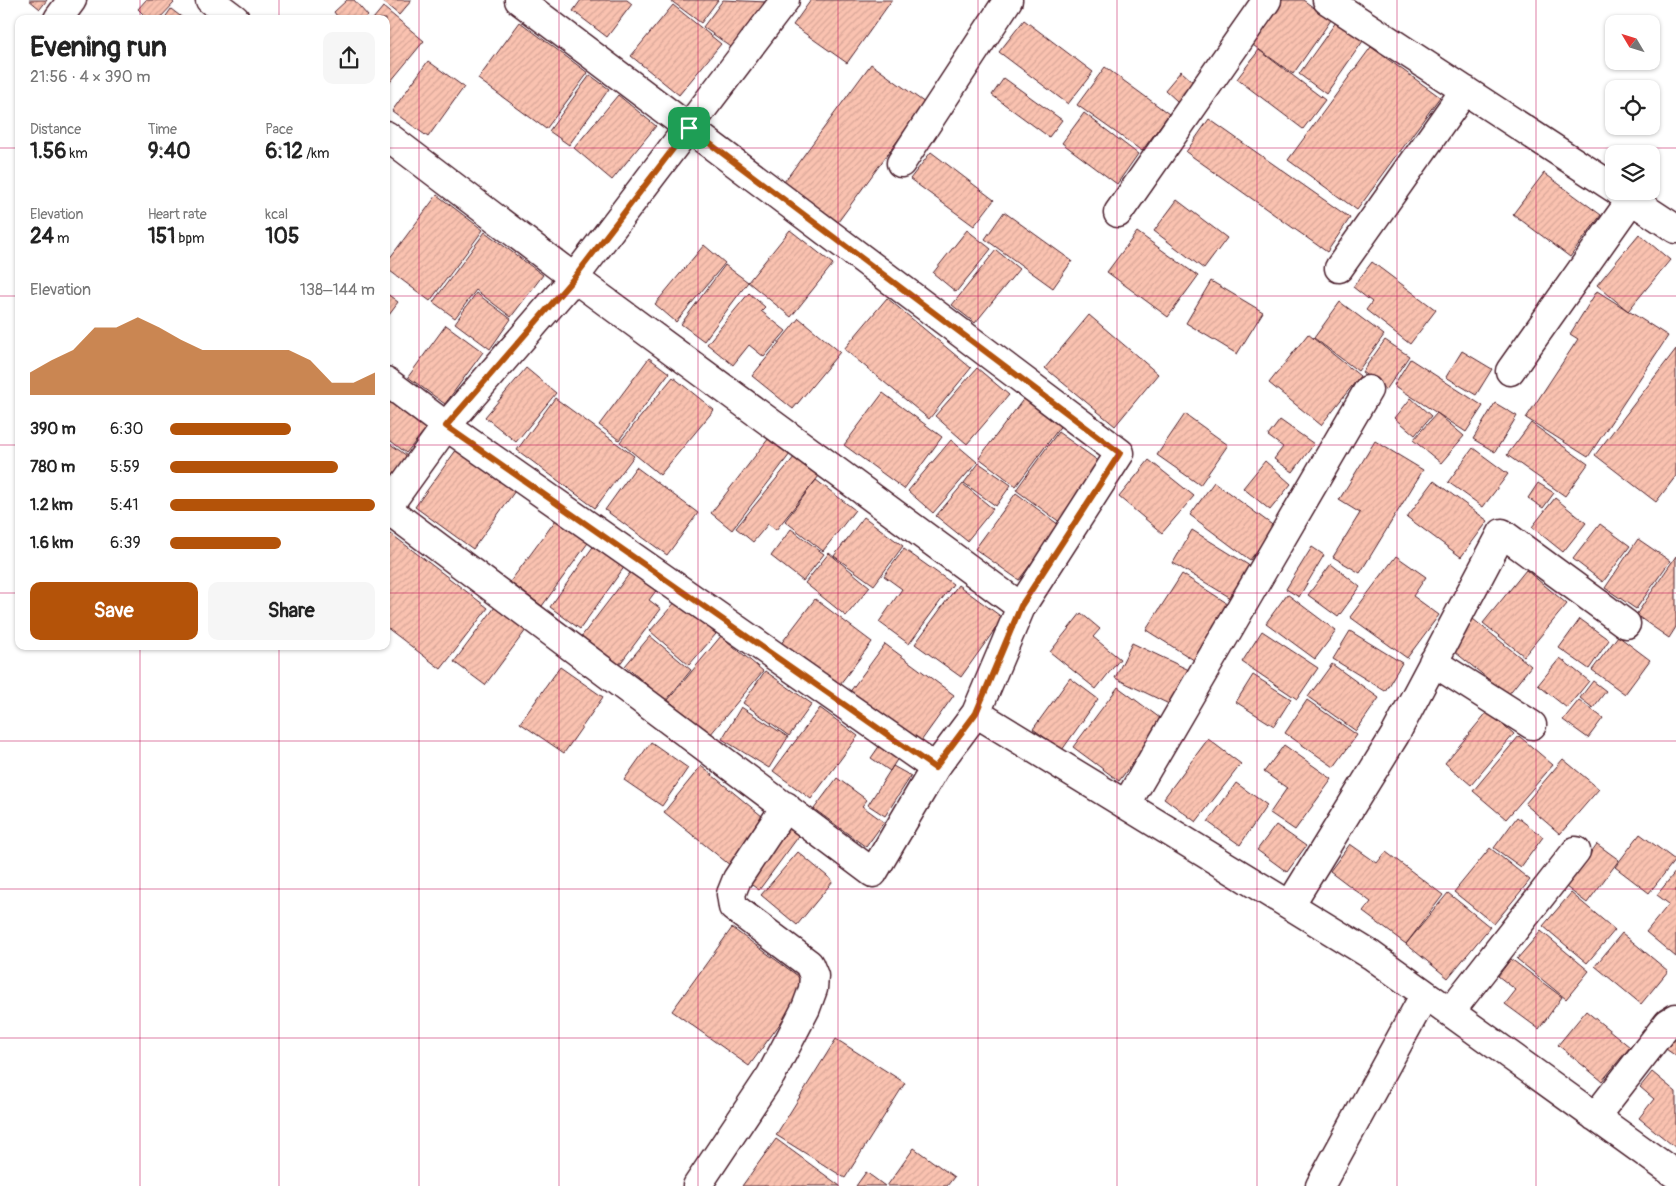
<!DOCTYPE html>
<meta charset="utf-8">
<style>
:root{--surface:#fff;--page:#f6f6f6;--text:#222;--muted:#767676;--accent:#b45309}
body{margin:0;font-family:Pangolin,sans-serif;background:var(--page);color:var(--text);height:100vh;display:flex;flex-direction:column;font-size:19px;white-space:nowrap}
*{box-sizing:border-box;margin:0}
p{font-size:16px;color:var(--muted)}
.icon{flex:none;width:28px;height:28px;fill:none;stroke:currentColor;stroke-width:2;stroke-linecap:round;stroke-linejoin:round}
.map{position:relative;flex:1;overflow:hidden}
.side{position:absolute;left:15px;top:15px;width:375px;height:635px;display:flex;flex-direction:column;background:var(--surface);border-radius:10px;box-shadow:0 1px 4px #0004}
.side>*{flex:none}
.needle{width:32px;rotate:308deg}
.buttons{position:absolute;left:1605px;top:15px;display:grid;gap:10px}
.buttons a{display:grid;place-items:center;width:55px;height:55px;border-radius:10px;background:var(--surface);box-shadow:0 1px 4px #0004;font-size:25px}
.pin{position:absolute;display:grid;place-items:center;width:42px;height:42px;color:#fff;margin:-21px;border-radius:10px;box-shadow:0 2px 8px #0006}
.round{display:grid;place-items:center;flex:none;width:52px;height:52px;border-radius:10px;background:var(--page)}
.head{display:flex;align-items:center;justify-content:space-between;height:85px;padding:0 15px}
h1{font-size:28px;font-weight:700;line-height:38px}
.stats{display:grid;grid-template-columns:repeat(3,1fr);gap:8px;height:85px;padding:5px 15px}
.stats div{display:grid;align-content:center}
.stats b{font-size:21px;font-weight:700}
.stats small{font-size:14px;font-weight:400}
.stats p{font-size:14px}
.chart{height:140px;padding:10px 15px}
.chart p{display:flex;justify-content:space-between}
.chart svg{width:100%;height:90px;margin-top:5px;fill:var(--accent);opacity:.7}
.action{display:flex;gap:10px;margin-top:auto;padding:10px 15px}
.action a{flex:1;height:58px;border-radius:10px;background:var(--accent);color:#fff;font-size:20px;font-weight:700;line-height:58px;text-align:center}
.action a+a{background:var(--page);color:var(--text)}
ul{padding:0 15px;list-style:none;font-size:16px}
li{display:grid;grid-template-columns:80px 60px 1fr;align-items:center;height:38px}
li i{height:12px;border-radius:6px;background:var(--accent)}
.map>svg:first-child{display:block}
.building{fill:url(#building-hatch);stroke:#4a1f2b}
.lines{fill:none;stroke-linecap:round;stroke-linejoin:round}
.street-casing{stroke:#4a1f2b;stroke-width:31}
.street{stroke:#fff;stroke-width:28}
.route-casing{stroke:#fff;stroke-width:10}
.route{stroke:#b45309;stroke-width:6}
.grid{fill:none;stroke:#c2185b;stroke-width:1;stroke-opacity:0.55}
</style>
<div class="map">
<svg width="1676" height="1186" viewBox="0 0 1676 1186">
<defs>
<pattern id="building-hatch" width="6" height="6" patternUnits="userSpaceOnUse" patternTransform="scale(1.25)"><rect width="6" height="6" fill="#fac2b0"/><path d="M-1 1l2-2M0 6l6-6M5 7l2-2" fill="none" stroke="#d8a698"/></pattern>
</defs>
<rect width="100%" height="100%" fill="#fff"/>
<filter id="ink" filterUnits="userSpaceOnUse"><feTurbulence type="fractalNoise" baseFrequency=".02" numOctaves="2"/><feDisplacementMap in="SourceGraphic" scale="10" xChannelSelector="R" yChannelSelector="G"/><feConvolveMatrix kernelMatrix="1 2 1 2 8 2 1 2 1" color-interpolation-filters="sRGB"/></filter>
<g filter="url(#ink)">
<path class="building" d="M29 0H47L40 9Z
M146 0H171L174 3 159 19H148L138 9Z
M347 0H354L368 16 365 19H339L334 12Z
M381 0H412L399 15Z
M581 0H627L632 4 607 37 573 11Z
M670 0H718L701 23Z
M723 0 767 2 734 49 703 27Z
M811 0H892L847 63 793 25Z
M1281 0H1303L1331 20 1293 74 1250 43Z
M673 5 721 44 679 95 631 56Z
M383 7 424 41 386 87V19H373Z
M171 9 184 19H164Z
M1024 20 1093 72 1068 104 999 52Z
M520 22 588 73 546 129 478 79Z
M1336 22 1363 41 1326 94 1299 74Z
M1371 47 1440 97 1357 210 1288 160Z
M1259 50 1325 100 1303 129 1237 79Z
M428 61 464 87 428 137 392 111Z
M871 64 925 103 838 222 784 182Z
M1105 67 1169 114 1142 151 1077 105Z
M1181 71 1193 82 1177 101 1165 90Z
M590 75 609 89 569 145 549 131Z
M1004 78 1062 120 1049 137 992 95Z
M618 95 656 126 612 180 574 148Z
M1084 113 1138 154 1117 184 1062 143Z
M1209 119 1350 218 1327 252 1186 152Z
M931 152 994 200 974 226 910 179Z
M1544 173 1601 215 1570 257 1513 214Z
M437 195 483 230 430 301 386 268V263Z
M1177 200 1227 238 1204 269 1154 231Z
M1004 212 1072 261 1053 288 985 239Z
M790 230 833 264 791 317 748 282Z
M967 230 991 249 956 292 933 273Z
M485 232 543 275 511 317 476 290 455 318 433 302Z
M1137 232 1198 276 1168 317 1107 272Z
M1639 234 1670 260 1628 311 1597 285Z
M704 245 725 263 676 322 655 304Z
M996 250 1019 269 975 323 952 305Z
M1372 262 1436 310 1410 344 1366 310 1372 302 1353 287Z
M725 265 748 282 704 341 681 324Z
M1211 281 1263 312 1237 354 1186 323Z
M1597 291 1668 336 1588 457 1526 418 1578 339 1570 334Z
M386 293 398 302 386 318Z
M476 293 511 319 490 349 455 323Z
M749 293 765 307 761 311 786 331 764 357 749 345 733 365 707 344Z
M887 298 971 368 929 419 844 349Z
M1340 302 1384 335 1358 371 1314 338Z
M1089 315 1158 374 1115 426 1045 368Z
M799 318 840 352 793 409 752 376Z
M446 325 483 352 445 404 408 377Z
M1308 334 1360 376 1321 425 1269 383Z
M1385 340 1409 356 1386 390 1362 372Z
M1676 349V476L1656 502 1595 455Z
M1462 351 1492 369 1476 395 1446 377Z
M649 358 669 373 619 440 599 425Z
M1410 359 1483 406 1466 432 1394 385Z
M526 368 556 393 516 442 485 417Z
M977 368 1009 395 967 444 935 416Z
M673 377 714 410 660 475 620 442Z
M883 393 942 437 904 489 844 445Z
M395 395 430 424 406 453 386 437V405Z
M1025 397 1062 424 1016 486 979 458Z
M555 398 634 456 595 508 517 450Z
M1411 398 1431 416 1415 435 1395 418Z
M1495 403 1517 416 1495 452 1473 439Z
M1437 413 1464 436 1441 463 1413 440Z
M1185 414 1228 445 1200 485 1157 455Z
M1280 420 1314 444 1293 472 1274 459 1283 447 1268 436Z
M1531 423 1588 464 1565 496 1507 455Z
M1058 432 1104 465 1061 523 1016 490Z
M769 438 790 454 732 530 711 513Z
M951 440 977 462 933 513 908 491Z
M386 441 410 458 386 490Z
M1375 441 1423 470 1360 573 1333 557 1360 513 1339 500Z
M462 442 520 484 473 549 415 507Z
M1473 448 1508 474 1483 507 1448 482Z
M795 456 819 476 776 530 768 524 753 542 736 528Z
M1149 460 1194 496 1162 533 1119 497Z
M1265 461 1291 484 1270 510 1243 488Z
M979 463 1011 485 996 506 964 483Z
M636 467 698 513 667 555 605 510Z
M816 480 855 510 823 551 785 521Z
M1434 481 1488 521 1461 557 1407 517Z
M1214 482 1275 527 1250 560 1190 515Z
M1538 483 1554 493 1543 508 1528 498Z
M963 484 993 509 967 541 936 516Z
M1016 493 1059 525 1019 580 975 549Z
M1555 498 1586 523 1563 552 1532 527Z
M561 513 593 536 542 606 510 582Z
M864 517 903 546 874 585 834 556Z
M1600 524 1630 546 1603 582 1573 559Z
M791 529 824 554 803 581 771 556Z
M386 530 488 608 441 669 386 627Z
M1192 530 1250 566 1231 598 1173 563Z
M1638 539 1670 561 1636 609 1605 588Z
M595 544 625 566 580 629 550 607Z
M1312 547 1324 555 1299 597 1286 589Z
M904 549 953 584 909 644 879 622 902 589 884 576Z
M829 553 870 587 846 616 805 583Z
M1396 556 1426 577 1413 596 1439 615 1407 658 1350 617Z
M1676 556V627L1669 638 1636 615Z
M1331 564 1360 587 1338 617 1308 595Z
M633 569 658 588 649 600 661 609 619 665 581 637Z
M1526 570 1567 604 1524 656 1483 623Z
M1182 574 1233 607 1197 662 1146 630Z
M958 585 1003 618 961 677 915 644Z
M1287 594 1336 631 1315 659 1266 623Z
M815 599 872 642 837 688 780 645Z
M677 600 716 634 689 665 650 631Z
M495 607 526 630 485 685 454 662Z
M1081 613 1100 629 1093 637 1120 659 1096 689 1050 652Z
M1473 619 1531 666 1508 695 1450 648Z
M1580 619 1609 640 1589 669 1559 648Z
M1262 631 1318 668 1297 699 1242 662Z
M1350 631 1402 663 1385 691 1333 659Z
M650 636 691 670 666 701 625 666Z
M721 636 763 671 710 735 668 700Z
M1618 636 1650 660 1625 694 1592 670Z
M1132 643 1189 670 1171 705 1115 678Z
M885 644 954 695 919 744 849 693Z
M1560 658 1589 681 1567 708 1538 685Z
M1332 664 1379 698 1356 731 1308 697Z
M560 667 603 697 564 753 520 723Z
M765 671 812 704 789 736 743 703Z
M1253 675 1291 699 1274 726 1236 702Z
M1070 678 1098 699 1062 750 1033 729Z
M1593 681 1606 691 1593 708 1580 698Z
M1118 687 1164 721 1119 781 1073 747Z
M1307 700 1357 735 1334 767 1285 733Z
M1579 700 1603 718 1588 738 1563 720Z
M741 707 788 737 769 768 722 739Z
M820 708 858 736 811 799 773 771Z
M1488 711 1514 734 1471 785 1445 763Z
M1519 736 1553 765 1506 819 1473 791Z
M1208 739 1241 764 1196 822 1164 798Z
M651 742 688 768 662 806 624 780Z
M880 745 898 758 890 771 871 758Z
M1284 745 1332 779 1295 830 1270 813 1287 788 1264 772Z
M1563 759 1599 789 1560 834 1525 804Z
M701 766 768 821 731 866 664 812Z
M893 766 911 776 885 816 868 805Z
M837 778 867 800 862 806 884 822 866 847 814 809Z
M1236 783 1267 805 1240 845 1208 822Z
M1517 817 1543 837 1521 867 1494 848Z
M783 824 799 836 759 890 742 878Z
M1276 825 1306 846 1287 872 1257 850Z
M1640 834 1675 860 1649 893 1615 867Z
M1350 844 1377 863 1386 852 1443 895 1406 944 1363 912 1371 902 1330 871Z
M1597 844 1619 860 1587 903 1566 887Z
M1490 848 1530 880 1494 924 1454 892Z
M798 852 833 881 797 925 761 895Z
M1676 871V957L1646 932 1669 904 1657 895Z
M1448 893 1490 927 1448 978 1406 944Z
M1571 893 1615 930 1587 963 1543 926Z
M732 928 809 984 749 1066 672 1011Z
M1541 931 1589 971 1566 999 1517 959Z
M1622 933 1668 971 1641 1004 1595 966Z
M1511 959 1562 997 1539 1029 1505 1004 1516 990 1498 976Z
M1586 1011 1630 1047 1602 1081 1558 1045Z
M1676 1030V1056L1663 1047Z
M836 1039 905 1083 845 1178 776 1135Z
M1652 1072 1676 1092V1148L1639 1118 1654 1099 1640 1087Z
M776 1139 840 1186H742Z
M914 1148 954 1177 947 1186H887Z
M866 1172 885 1186H856Z"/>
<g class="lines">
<defs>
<path id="street" d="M210 0 235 19
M519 0 1120 453 1021 607 976 713 1371 955 1676 1175
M1327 0 1614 188
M58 19 72 0
M386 135 574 278 1021 607
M901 163 1008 0
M1618 191 1676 229
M1118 213 1267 0
M1339 268 1465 90
M1510 371 1631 200
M386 381 446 426 935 768
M386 508 873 873 935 768 976 713
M387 508 446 426 574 278 785 0
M1433 662 1532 725
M1126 805 1368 390
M1290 905 1395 735 1502 533 1626 624
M1450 1012 1576 851
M1595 1117 1668 1023 1676 1018
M697 1186 771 1075 806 1008 813 989 814 976 809 964 733 907 731 894 737 879 786 806
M1320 1186 1425 994"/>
</defs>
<use href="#street" class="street-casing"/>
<use href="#street" class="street"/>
</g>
</g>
<g class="lines" filter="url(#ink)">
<defs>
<path id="route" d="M689 128 1120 453 1021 606 976 713 935 768 446 426 574 278Z"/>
</defs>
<use href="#route" class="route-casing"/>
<use href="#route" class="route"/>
</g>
<path class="grid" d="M140 0V19M279 0V19M419 0V1186M559 0V1186M698 0V1186M838 0V1186M978 0V1186M1117 0V1186M1257 0V1186M1397 0V1186M1536 0V1186M0 148H19M386 148H1676M0 296H19M386 296H1676M0 445H19M386 445H1676M0 593H19M386 593H1676M140 646V1186M279 646V1186M0 741H1676M0 889H1676M0 1038H1676"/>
</svg>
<div class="buttons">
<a><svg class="needle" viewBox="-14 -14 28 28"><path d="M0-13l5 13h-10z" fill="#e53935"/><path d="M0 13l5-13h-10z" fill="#767676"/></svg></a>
<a><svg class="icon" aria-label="locate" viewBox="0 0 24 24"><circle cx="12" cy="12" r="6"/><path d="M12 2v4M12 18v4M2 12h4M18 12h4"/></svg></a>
<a><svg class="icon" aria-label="layers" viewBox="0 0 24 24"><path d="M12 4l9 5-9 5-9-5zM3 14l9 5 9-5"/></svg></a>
</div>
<div class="pin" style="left:689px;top:128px;background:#1e9e55"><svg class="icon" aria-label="arrive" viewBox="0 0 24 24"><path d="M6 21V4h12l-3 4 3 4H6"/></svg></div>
<section class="side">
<div class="head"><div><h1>Evening run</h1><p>21:56 · 4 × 390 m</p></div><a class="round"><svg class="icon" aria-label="share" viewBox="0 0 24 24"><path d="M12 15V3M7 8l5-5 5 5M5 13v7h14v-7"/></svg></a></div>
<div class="stats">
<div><p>Distance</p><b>1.56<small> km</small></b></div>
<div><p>Time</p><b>9:40</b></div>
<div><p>Pace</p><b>6:12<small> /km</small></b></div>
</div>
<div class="stats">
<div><p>Elevation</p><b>24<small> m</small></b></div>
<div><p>Heart rate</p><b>151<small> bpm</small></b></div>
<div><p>kcal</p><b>105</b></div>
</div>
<div class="chart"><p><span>Elevation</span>138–144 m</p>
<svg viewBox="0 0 160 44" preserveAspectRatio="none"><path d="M0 44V33L10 27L20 22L30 11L40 11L50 6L60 11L70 17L80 22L90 22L100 22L110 22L120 22L130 27L140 38L150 38L160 33V44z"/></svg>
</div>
<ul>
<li><b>390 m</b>6:30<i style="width:59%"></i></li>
<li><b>780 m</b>5:59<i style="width:82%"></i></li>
<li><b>1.2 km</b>5:41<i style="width:100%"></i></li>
<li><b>1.6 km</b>6:39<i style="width:54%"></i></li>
</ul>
<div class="action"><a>Save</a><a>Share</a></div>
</section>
</div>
